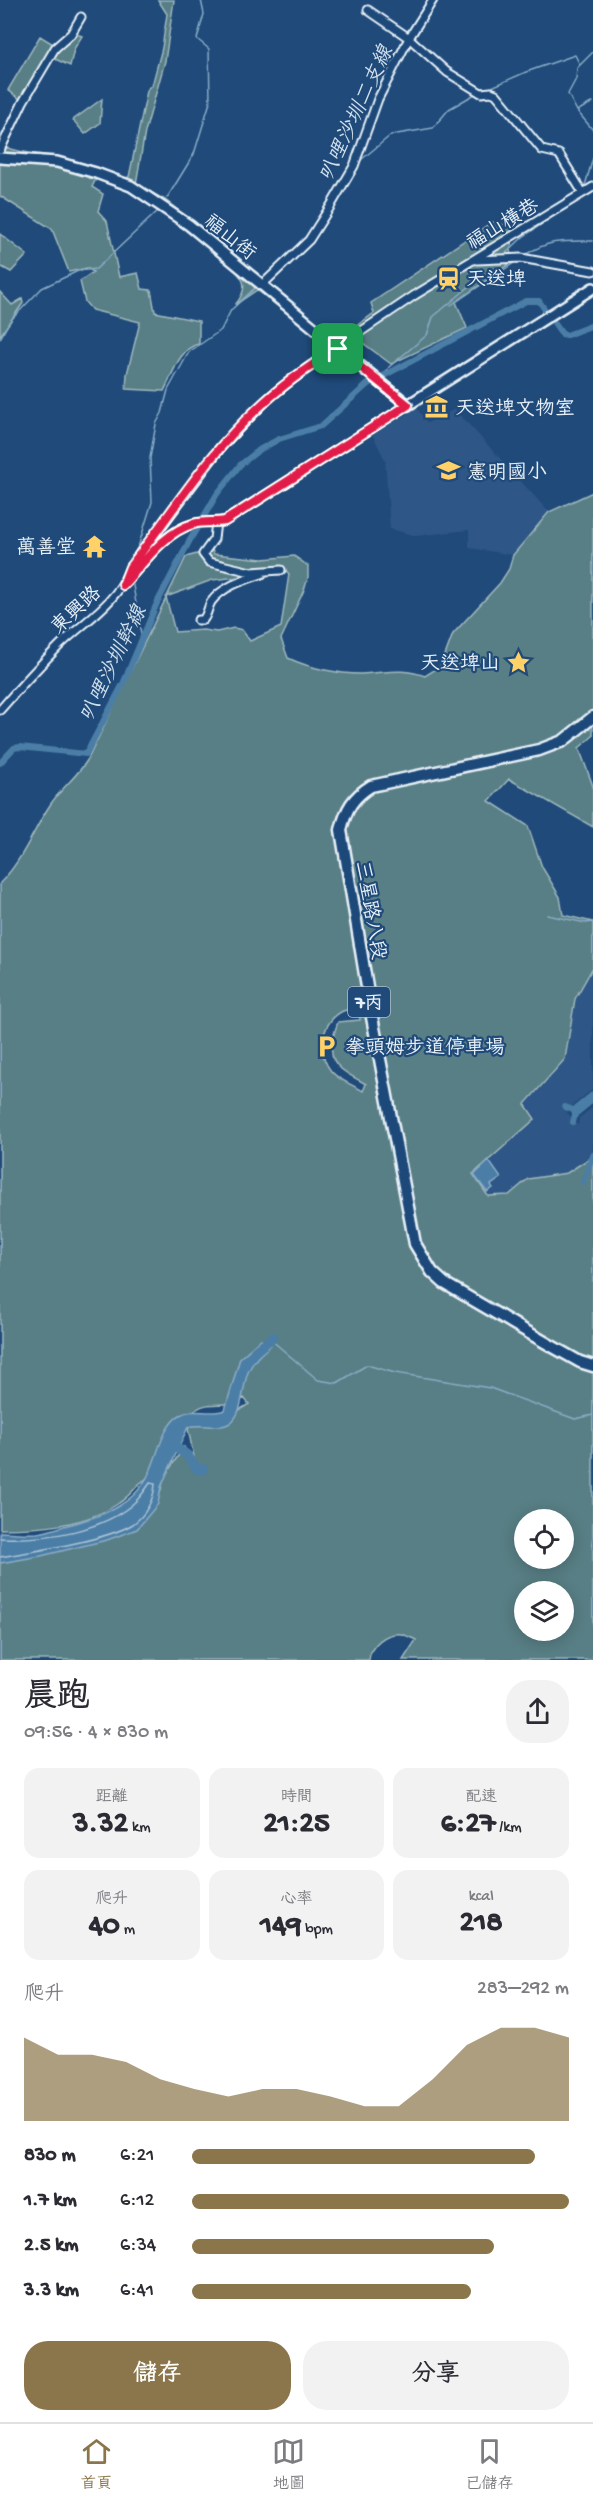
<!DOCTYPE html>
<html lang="zh-TW">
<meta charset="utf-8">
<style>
:root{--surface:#fff;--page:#f2f2f3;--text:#2b2b33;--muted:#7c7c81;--line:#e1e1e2;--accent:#8a764a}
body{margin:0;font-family:"Gochi Hand","LXGW WenKai TC",sans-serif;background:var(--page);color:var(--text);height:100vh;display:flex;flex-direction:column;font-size:22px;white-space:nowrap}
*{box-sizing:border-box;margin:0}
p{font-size:20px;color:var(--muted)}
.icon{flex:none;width:33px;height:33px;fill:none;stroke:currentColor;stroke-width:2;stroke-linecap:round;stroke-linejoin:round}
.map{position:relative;height:1660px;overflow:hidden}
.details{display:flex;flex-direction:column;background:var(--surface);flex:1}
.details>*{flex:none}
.controls{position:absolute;left:514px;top:1509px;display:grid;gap:12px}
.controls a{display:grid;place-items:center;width:60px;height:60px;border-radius:50%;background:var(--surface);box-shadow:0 3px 15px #0003;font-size:30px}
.pin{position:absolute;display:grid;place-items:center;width:51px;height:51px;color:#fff;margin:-26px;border-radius:12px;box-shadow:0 3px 9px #0006}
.round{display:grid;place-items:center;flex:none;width:63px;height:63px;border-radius:24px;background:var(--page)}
.head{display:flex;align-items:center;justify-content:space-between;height:102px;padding:0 24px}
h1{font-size:33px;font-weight:800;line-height:45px}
.metrics{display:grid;grid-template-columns:repeat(3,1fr);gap:9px;height:102px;padding:6px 24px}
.metrics div{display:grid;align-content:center;border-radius:15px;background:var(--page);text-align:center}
.metrics b{font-size:30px;font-weight:800}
.metrics small{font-size:16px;font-weight:400}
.metrics p{font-size:16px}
.chart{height:168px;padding:12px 24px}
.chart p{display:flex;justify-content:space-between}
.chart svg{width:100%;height:108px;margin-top:6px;fill:var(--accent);opacity:.7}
.cta{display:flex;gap:12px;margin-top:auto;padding:12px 24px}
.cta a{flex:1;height:69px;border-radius:24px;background:var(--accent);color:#fff;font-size:24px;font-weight:800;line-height:69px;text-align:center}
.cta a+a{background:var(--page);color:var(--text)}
ul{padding:0 24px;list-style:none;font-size:20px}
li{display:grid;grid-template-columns:96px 72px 1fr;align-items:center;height:45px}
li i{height:15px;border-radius:8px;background:var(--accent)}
.tab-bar{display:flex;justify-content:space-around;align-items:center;height:84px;border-top:2px solid var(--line);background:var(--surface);font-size:16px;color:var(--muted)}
.tab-bar a{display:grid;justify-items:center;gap:3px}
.tab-bar .on{color:var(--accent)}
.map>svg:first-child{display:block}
.built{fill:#2d5686}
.green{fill:#587f85;stroke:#a0b8be;stroke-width:1.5;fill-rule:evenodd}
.water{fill:#4c7ea6;stroke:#8aacc7;stroke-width:1.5}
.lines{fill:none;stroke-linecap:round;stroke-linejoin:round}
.shore{stroke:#aac3d7;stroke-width:1.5}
.stream{stroke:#8aacc7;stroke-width:1.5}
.canal{stroke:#4c7ea6;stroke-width:6}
.river{stroke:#4c7ea6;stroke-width:10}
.minor-casing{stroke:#e8f1f8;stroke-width:11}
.tertiary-casing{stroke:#e8f1f8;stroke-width:14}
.primary-casing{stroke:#e8f1f8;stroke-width:15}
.minor{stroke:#1f4a7a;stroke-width:7}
.tertiary{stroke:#1f4a7a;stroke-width:9}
.primary{stroke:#1f4a7a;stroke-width:10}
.route-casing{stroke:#fff;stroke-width:12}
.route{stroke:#e11d48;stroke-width:8}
.labels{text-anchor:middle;stroke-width:4.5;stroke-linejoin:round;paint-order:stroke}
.shield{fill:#1f4a7a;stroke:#acbfd2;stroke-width:1.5}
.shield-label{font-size:18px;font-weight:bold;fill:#e8f1f8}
.street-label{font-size:20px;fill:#e8f1f8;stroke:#1f4a7a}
.poi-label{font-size:20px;fill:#e8f1f8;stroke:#1f4a7a;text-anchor:start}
.water-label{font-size:21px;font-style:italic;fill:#d1e0ec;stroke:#1f4a7a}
</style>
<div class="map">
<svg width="593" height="1660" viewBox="0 0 593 1660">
<rect width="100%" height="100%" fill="#1f4a7a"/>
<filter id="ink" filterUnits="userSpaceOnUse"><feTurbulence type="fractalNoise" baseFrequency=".0167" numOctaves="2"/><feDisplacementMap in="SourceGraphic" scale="12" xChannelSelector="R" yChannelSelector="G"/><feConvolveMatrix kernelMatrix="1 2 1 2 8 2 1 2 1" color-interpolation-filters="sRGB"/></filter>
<g filter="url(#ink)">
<path class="built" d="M417 408 427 423 455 409 549 512 513 555 469 548V530L417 536 390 529 385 460 372 434Z
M593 967V1089L571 1107 567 1105 565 1110 578 1125 579 1118 593 1107V1156L567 1173 528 1179 509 1195 488 1196 473 1174 534 1119 525 1104 565 1059 575 999Z"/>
<path class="green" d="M158 0H174L165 61 145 132 136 184 165 200 201 228 212 225 214 238 263 278 287 301 281 309 257 290 235 305C252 285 242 276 226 261L140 196 96 179 92 187 103 194 98 211 107 221 119 277 138 273 142 289 151 290 155 312 199 321V344C179 348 173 374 164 391L126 389 127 374 140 322 92 310 85 302 80 281 93 272 87 268 69 272 52 229 0 196V143L21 100 8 90 40 36 53 44 70 32 82 36 74 49 70 66 53 58 25 103 5 147C23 154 42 154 61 158 83 162 104 170 125 178L129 177 147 91 149 87 152 86 162 48 167 14Z
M102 99 100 123 85 134 73 120Z
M492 222 514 227 509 264 456 302 467 328 391 364 360 341 347 349 337 340 374 313 371 303Z
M0 234 27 255 11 272 0 266Z
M0 292 12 305 22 299 23 303 0 336Z
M593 492V736L579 748 593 786V827L509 779 489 801 528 826 542 867 560 897 563 915 593 922V967L575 999 565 1059 525 1104 535 1119 473 1174 488 1196 509 1195 528 1179 567 1173 593 1156V1660H403L416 1640C411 1638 406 1635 401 1634 386 1632 370 1645 369 1660H0V1560L157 1503 165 1476 184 1447 196 1466 188 1429 194 1422 236 1412 249 1404 244 1398C227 1409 209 1400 197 1409 176 1423 170 1449 156 1469 152 1476 145 1479 139 1484 133 1491 127 1498 119 1503 85 1526 39 1529 0 1529V883C22 861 33 831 50 805 61 788 77 777 88 759L186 557 212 550 214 554 263 559 294 556 308 566V578L304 590 281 639 288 658C309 668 338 674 361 674 384 673 402 667 425 676L441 666 453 634 500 583 509 569 513 555 549 512ZM271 567H283L289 574 281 627 250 641 242 630 234 628 217 632 203 630 175 632 166 597 212 580 238 577ZM359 1009 360 1020 338 1022C324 1060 333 1067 366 1084L363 1091C353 1085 338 1080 331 1071 317 1054 321 1023 341 1012 346 1009 353 1010 359 1009ZM525 1520H564V1558H525ZM525 1592H564V1630H525Z"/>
<path class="water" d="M489 1161 501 1178 491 1185 493 1188 487 1192 474 1175Z
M261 1339 271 1345C262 1353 254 1359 249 1370 241 1386 245 1418 226 1425 215 1429 200 1423 188 1427L161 1487 158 1504 137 1529 107 1540 41 1556 0 1563V1532C12 1532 25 1534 37 1533 46 1532 55 1529 64 1526 97 1518 136 1506 150 1471 158 1454 163 1425 180 1415 194 1407 210 1416 225 1410L240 1358Z"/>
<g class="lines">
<path class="shore" d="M0 1538C43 1540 104 1532 136 1501 141 1496 146 1489 150 1483L155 1484C154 1499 146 1515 133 1524 108 1540 31 1552 0 1557"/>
<path class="stream" d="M485 90 526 72 575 55 580 65
M593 102 577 111 593 130
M577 111 568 94 576 79 577 68 593 52
M361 160 391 135 433 128 449 109 475 94
M584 189 593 158
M167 198 194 154 210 102 209 49 197 39 204 14 201 0
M322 214 339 184
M505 254 523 237 570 205
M525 255C551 239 563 241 593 241
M451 305 514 263
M0 339 9 322 42 288 78 271 96 269 159 210
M384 376 389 367 427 335 433 317 470 286
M128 566 139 544 152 502 150 458 156 424 162 413 168 390 189 352 221 330 231 310 257 286
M132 579 142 640
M547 915 586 923 593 922
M270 1339 318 1380 337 1383 367 1365 395 1373 490 1388 575 1419 593 1415"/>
<path class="canal" d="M0 763 14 748 20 747 86 754 123 684 157 603 190 540 217 494 240 465 259 450 279 439 321 426 368 384 526 301H539L562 334 567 335 593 325
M565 1107 576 1111
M573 1122 576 1111
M583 1182 593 1155"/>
<path class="river" d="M576 1111 593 1097
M255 1351 273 1337
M174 1446 187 1455 197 1469H203"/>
<defs>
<path id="minor" d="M368 10 409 38 447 72 481 93 491 92 496 94 542 150 559 154 583 193
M0 150 23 102 55 48 71 34 81 17
M477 260 521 258 593 271
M262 285 309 240 330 207 354 166 378 99 409 38 433 0
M216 522 214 539 203 554 209 562 251 572 281 570
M128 580C146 560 165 532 192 524 203 521 213 523 225 521L408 405
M198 620H203C208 614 207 609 211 602 223 586 244 580 262 574
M0 710C19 688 39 666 60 645 87 619 116 604 131 567L222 446 272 395 310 366 415 295 593 187"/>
<path id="tertiary" d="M0 158 57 162 96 173 131 186 189 225 408 405 593 288"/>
<path id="primary" d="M593 717 563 741 539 750 371 786C353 797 346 809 341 830L372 1017 415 1244 432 1272 444 1283 548 1344 580 1362 593 1366"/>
</defs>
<use href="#minor" class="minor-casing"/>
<use href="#tertiary" class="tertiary-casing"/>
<use href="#primary" class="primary-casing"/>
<use href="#minor" class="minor"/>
<use href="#tertiary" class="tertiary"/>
<use href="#primary" class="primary"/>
</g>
</g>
<g class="lines" filter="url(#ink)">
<defs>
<path id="route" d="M338 349 408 405 225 521C214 523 204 521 193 524 164 532 143 564 123 585L130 567C171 514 208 454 257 409 281 386 309 366 338 349Z"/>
</defs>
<use href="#route" class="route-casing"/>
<use href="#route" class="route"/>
</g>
<defs>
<symbol id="station-bare" viewBox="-9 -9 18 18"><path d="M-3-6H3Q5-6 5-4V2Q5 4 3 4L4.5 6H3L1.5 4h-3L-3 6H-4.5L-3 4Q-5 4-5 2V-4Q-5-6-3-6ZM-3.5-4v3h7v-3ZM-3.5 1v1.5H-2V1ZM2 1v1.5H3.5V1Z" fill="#ffd166" stroke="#1f4a7a" stroke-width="2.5" paint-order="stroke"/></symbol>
<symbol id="museum-bare" viewBox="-9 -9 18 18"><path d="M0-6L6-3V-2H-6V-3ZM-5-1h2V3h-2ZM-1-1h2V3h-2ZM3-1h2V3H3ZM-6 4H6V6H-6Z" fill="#ffd166" stroke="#1f4a7a" stroke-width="2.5" paint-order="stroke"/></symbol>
<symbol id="school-bare" viewBox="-9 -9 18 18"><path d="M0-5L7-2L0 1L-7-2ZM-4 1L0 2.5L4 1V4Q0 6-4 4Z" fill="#ffd166" stroke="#1f4a7a" stroke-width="2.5" paint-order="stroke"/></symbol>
<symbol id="temple-bare" viewBox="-9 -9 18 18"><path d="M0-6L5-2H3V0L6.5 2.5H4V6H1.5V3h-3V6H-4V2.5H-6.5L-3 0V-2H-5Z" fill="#ffd166" stroke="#1f4a7a" stroke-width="2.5" paint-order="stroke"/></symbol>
<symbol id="sight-bare" viewBox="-9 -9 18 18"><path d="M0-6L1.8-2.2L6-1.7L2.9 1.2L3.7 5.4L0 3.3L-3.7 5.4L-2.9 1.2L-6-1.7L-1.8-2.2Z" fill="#ffd166" stroke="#1f4a7a" stroke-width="2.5" paint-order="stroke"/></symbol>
<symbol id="parking-bare" viewBox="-9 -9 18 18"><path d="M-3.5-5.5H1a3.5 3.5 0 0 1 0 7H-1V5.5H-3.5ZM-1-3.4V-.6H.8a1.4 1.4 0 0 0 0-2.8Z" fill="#ffd166" stroke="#1f4a7a" stroke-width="2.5" paint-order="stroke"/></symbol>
</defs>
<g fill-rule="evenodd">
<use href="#station-bare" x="432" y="262" width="33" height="33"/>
<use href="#museum-bare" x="420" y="390" width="33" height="33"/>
<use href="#school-bare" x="432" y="454" width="33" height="33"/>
<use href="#temple-bare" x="78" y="530" width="33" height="33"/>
<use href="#sight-bare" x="502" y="646" width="33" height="33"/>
<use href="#parking-bare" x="310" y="1030" width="33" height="33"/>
</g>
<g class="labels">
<rect class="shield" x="348" y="987" width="42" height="30" rx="4.5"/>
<g class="shield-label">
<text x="369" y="1008">7丙</text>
</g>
<g class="street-label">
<text transform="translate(502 223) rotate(-31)" y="7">福山橫巷</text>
<text transform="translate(231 236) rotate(39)" y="7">福山街</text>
<text transform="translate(75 609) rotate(-43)" y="7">東興路</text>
<text transform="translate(372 910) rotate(80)" y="7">三星路八段</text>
</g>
<g class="poi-label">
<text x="466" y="285">天送埤</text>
<text x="455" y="414">天送埤文物室</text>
<text x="467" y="478">憲明國小</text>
<text x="76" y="553" text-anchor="end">萬善堂</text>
<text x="500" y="669" text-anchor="end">天送埤山</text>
<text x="345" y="1053">拳頭姆步道停車場</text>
</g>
<g class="water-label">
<text transform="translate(355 113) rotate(-65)" y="7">叭哩沙圳二支線</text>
<text transform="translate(112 663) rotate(-64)" y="7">叭哩沙圳幹線</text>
</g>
</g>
</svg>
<div class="controls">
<a><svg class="icon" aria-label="locate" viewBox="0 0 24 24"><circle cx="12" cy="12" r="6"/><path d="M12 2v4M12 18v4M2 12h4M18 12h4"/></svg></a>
<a><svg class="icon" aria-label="layers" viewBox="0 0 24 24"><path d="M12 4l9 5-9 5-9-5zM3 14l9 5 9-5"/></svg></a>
</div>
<div class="pin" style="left:338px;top:349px;background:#1e9e55"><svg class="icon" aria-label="arrive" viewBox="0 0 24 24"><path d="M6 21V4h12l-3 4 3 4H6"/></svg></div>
</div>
<section class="details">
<div class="head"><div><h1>晨跑</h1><p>09:56 · 4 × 830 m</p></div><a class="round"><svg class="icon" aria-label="share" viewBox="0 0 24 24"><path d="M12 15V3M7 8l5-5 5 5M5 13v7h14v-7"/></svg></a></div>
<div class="metrics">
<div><p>距離</p><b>3.32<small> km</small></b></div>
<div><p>時間</p><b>21:25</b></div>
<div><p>配速</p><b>6:27<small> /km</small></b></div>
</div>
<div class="metrics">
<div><p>爬升</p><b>40<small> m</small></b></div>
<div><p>心率</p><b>149<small> bpm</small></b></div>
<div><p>kcal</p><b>218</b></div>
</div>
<div class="chart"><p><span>爬升</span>283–292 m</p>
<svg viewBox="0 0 160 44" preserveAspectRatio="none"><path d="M0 44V10L10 17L20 17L30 20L40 27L50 31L60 34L70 31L80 31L90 34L100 38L110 38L120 27L130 13L140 6L150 6L160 10V44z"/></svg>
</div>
<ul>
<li><b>830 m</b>6:21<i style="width:91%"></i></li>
<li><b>1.7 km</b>6:12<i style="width:100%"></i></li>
<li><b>2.5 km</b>6:34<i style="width:80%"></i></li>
<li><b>3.3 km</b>6:41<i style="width:74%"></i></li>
</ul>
<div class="cta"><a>儲存</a><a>分享</a></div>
</section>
<nav class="tab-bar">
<a class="on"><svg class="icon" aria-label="home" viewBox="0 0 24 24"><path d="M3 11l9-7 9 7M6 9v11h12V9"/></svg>首頁</a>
<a><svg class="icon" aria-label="map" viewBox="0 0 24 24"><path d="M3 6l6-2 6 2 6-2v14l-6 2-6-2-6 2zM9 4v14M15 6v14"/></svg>地圖</a>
<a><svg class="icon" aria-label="saved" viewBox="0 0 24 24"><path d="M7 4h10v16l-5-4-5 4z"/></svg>已儲存</a>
</nav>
